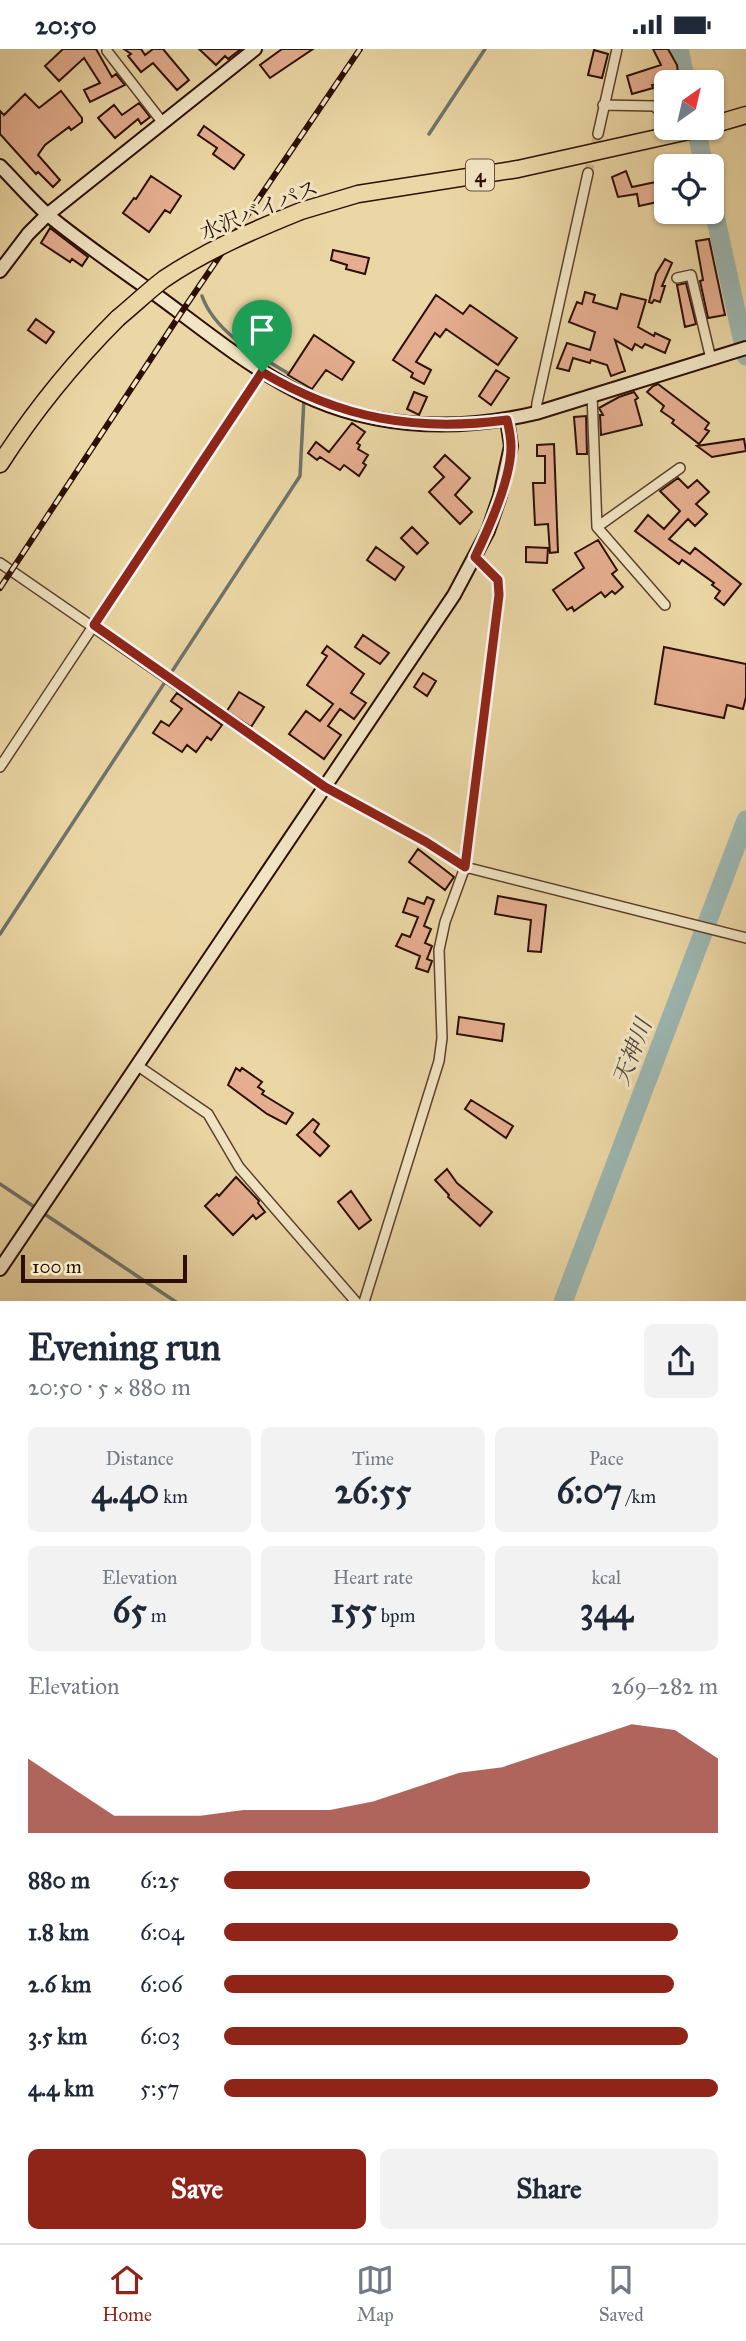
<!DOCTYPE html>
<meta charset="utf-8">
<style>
:root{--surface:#fff;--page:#f2f2f3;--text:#1f2937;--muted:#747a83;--line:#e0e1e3;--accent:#8f2418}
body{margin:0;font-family:"IM FELL Great Primer","Noto Serif JP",serif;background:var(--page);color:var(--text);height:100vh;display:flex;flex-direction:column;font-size:26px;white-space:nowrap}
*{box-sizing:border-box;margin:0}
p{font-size:23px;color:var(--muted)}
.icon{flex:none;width:38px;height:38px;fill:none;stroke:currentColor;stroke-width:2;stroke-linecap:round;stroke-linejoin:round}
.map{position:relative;height:1252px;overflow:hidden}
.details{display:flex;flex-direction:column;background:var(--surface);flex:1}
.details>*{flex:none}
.needle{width:46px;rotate:34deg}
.tools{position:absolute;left:654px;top:21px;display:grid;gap:14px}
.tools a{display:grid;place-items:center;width:70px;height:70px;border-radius:10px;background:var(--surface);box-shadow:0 2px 5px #0004;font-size:35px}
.scale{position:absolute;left:21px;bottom:18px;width:166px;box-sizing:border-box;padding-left:7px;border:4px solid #2c0e04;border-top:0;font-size:19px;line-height:24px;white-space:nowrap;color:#2c0e04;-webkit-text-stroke:5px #f2e5c4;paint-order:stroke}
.pin{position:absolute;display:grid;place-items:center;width:60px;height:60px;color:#fff;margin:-72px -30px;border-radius:50% 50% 50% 0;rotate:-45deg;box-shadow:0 0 7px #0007}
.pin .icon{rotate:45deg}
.round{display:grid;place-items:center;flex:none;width:74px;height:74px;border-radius:10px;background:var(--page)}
.headline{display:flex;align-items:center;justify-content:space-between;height:119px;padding:0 28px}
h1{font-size:38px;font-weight:700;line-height:52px}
.metrics{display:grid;grid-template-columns:repeat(3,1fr);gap:10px;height:119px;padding:7px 28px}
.metrics div{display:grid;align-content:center;border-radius:10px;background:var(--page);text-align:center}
.metrics b{font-size:35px;font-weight:700}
.metrics small{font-size:19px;font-weight:400}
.metrics p{font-size:19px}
.chart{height:196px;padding:14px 28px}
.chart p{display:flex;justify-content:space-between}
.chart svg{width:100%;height:126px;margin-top:7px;fill:var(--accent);opacity:.7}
.primary-button{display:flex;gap:14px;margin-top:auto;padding:14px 28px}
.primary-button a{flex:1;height:80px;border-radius:10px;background:var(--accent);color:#fff;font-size:28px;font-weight:700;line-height:80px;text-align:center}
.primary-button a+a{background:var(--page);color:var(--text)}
ul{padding:0 28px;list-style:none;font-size:23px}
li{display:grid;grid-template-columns:112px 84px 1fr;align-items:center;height:52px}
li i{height:18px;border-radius:9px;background:var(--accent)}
.status{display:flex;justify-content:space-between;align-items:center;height:49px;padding:0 35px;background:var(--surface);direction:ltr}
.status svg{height:19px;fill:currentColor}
.tabs{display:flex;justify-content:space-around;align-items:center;height:98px;border-top:2px solid var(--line);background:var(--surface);font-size:19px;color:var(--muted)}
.tabs a{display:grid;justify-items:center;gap:4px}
.tabs .active{color:var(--accent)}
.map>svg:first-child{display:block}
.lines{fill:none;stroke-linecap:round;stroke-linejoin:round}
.stream{stroke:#6f736c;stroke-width:3.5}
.river{stroke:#9cb7b2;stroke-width:19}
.building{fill:#e5ae90;stroke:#2c0e04;stroke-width:2}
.street-tunnel{stroke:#ceb98d;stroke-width:9;stroke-dasharray:9 4.5;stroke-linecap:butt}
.street-casing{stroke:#5c402c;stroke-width:12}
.secondary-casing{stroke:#2c0e04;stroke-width:16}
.highway-casing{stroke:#2c0e04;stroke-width:19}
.street{stroke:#f2e5c4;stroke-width:9}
.secondary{stroke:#f2e5c4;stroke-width:12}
.highway{stroke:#ebd7a5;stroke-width:16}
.rail-casing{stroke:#2c0e04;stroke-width:6}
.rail{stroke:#f2e5c4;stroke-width:3.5;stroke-dasharray:10;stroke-linecap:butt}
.highway-bridge-casing{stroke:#2c0e04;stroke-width:19;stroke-linecap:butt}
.highway-bridge{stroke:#ebd7a5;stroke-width:16}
.route-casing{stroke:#fff;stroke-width:14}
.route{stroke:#8f2418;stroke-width:9}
.labels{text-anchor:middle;stroke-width:6;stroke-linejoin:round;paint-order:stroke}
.shield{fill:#f2e5c4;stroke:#674e3e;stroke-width:2}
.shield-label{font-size:19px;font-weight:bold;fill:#2c0e04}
.street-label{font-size:21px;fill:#2c0e04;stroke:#f2e5c4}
.water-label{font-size:23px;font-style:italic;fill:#534941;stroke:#f2e5c4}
</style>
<div class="status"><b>20:50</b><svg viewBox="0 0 49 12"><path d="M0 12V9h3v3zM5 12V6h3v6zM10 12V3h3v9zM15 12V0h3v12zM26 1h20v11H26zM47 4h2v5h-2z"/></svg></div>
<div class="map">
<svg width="746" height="1253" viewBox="0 0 746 1253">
<rect width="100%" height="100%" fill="#ebd7a5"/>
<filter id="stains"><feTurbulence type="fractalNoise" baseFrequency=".00286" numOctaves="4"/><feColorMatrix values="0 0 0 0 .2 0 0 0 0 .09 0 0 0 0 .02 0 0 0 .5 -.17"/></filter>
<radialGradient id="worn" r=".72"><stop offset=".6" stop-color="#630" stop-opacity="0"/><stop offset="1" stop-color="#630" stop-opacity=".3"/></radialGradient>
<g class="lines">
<path class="stream" d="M429 85 485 0
M202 247C215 284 259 307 291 326
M0 885 300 427 304 349
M0 1135 36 1159
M43 1164 176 1253"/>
<path class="river" d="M679 0 686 33
M696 79 704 117
M712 153 746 307
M563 1253 746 771"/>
</g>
<path class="building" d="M63 0H96L112 28 116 25 125 36 90 53 84 41 100 34 84 9 59 32 45 17Z
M124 0H141L145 6 153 0H163L189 31 177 41 153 14 141 23 128 7 131 5Z
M199 0H241L228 10 225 7 216 16Z
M282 0H313L270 29 260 16Z
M653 0H668L677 16 679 33 652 36 653 39 632 45 627 27 661 16Z
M594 1 608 5 602 29 588 26Z
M61 42 82 69V73L71 81 69 78 45 96 38 106 60 131 53 138 38 123 36 125 0 85V62L4 66 25 45 39 59Z
M139 54 150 68 141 75 138 70 115 89 98 69 114 56 122 66Z
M204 77 244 106 234 120 213 105 217 99 198 86Z
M626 122 632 138 665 131 667 151 639 157 637 145 618 148 612 128Z
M151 127 181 147 170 164 165 161 149 183 123 164 134 149 136 150Z
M50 179 88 208 82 217 72 210 70 213 41 194Z
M709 190 725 266 708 269 700 232 703 231 696 192Z
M333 201 369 209 365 225 346 220 347 216 331 211Z
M665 210 672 214 662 237H665L660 253 654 251 652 254 649 253 656 225Z
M686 234 696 275 685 278 677 236Z
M585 243 595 246 593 253 617 260 621 245 646 251 638 278 654 287 655 284 670 291 665 304 645 295 642 299 635 295 632 301 615 291 625 322 611 327 607 316 591 311 590 314 573 309 569 322 557 319 567 294 590 301 595 283 569 273 577 253 582 255Z
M436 246 463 265 470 256 517 289 498 316 446 280 440 288 435 284 416 313 431 321 424 335 411 328 413 324 393 311Z
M36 270 54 283 46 294 28 281Z
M314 286 354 313 342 331 326 321 312 340 288 326Z
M496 321 509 329 491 356 479 347Z
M658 335 709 374 705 380 709 382 699 395 672 374 674 371 661 362 664 357 647 343 653 337Z
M414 343 427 348 419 366 407 360Z
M634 343 638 349 635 351 642 376 601 386 600 366H603L599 359 619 348Z
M586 367 587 405H577L574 368Z
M352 374 365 383 357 394 360 396 358 400 368 406 363 414 366 416 359 427 344 416 340 421 320 408 317 411 308 404 316 393 329 403Z
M744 390 746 402 712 408 697 397Z
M554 395 558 503 550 504 548 475 535 476 533 434H545V407H537V396Z
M445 406 470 429 455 446 472 463 460 475 429 443 444 428 434 418Z
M678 429 688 439 697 431 709 443 696 455 707 465 695 477 688 470 669 490 690 505 695 499 741 535 724 556 715 549 720 542 712 536 714 534 682 511 679 515 635 482 648 466 664 480 680 462 660 442Z
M412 478 428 494 417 505 401 489Z
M598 491 617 521 612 525 623 538 615 545 612 542 605 548 601 543 574 562 572 558 567 561 553 541 584 519 575 504Z
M376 498 404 518 395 531 367 511Z
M526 498 548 499 547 514 526 513Z
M363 586 389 604 380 615 355 598Z
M327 597 364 625 351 644 366 654 354 670 340 660 328 677 341 686 324 710 289 685 306 662 320 672 333 655 307 636 327 607 322 604Z
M664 598 746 615V648L743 660 727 656 724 669 655 655Z
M423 624 436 632 427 647 414 638Z
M239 643 264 658 251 678 227 662Z
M177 644 222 676 211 691 207 688 196 703 187 696 182 703 153 684 161 672 169 677 182 660 171 652Z
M418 800 454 828 445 841 409 813Z
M498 847 546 856 541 903 528 902 531 871 495 865Z
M427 848 434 851 424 877 431 880 425 894 432 897 427 910 432 912 428 923 416 919 420 907 396 897 402 885 410 888 418 868 403 863 408 849 424 855Z
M459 968 504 975 502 992 457 985Z
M236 1019 240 1022 242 1019 262 1033 258 1038 264 1042 262 1045 293 1064 286 1075 267 1065 228 1036Z
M471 1051 513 1077 506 1089 465 1060Z
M313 1070 319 1075 314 1083 329 1097 320 1107 297 1086Z
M447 1120 457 1134 492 1163 480 1177 448 1148 449 1146 435 1131Z
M236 1128 259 1152 258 1154 265 1163 256 1170 253 1166 233 1186 205 1157 217 1145 219 1147Z
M351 1142 371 1171 359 1180 338 1153Z"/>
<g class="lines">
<path class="street-tunnel" d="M588 124 598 85"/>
<defs>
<path id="street" d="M107 2 163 74
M603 56 654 57 661 63 666 88
M598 85 617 0
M677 229 691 226 711 310
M592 346 597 478 665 556
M536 364 537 354 588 124
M597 478 680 419
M0 514 325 738 426 793 465 818 746 889
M0 718 262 322
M138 1017 208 1065 239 1118 356 1253
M364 1253 439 1012 442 989 439 901 445 873 465 818 499 546 498 531 475 508"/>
<path id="secondary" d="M0 117C16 133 31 151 48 166 83 195 122 221 159 248 200 278 240 311 285 336 362 380 452 384 536 364L746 299
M0 222 28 185 47 166 255 0
M0 1220 454 546 488 482 500 447 511 397 507 371"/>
<path id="highway" d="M712 76 746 66
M301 162 358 145 518 120 702 79
M0 415C34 362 73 314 118 269"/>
</defs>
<use href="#street" class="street-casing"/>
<use href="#secondary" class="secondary-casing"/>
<use href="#highway" class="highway-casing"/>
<use href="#street" class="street"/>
<use href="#secondary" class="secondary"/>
<use href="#highway" class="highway"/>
<defs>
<path id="rail" d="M0 539 181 264 360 0"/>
</defs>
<use href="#rail" class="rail-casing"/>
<use href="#rail" class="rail"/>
<defs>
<path id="highway-bridge" d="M118 269C133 257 148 242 164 230 207 201 254 181 301 162"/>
</defs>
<use href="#highway-bridge" class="highway-bridge-casing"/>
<use href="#highway-bridge" class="highway-bridge"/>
</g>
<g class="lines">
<defs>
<path id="route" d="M262 323C341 370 417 383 507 371 509 379 511 389 511 398 511 430 489 479 475 508L498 531 499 546 465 818 426 793 325 738 94 576Z"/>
</defs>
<use href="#route" class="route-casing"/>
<use href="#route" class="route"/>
</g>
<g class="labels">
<rect class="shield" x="466" y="110.5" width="28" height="31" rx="5"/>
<g class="shield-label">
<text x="480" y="133">4</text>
</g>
<g class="street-label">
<text transform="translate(259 161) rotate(-22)" y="7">水沢バイパス</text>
</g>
<g class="water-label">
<text transform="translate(632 1003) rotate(-69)" y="8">天神川</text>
</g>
</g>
<rect width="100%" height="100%" filter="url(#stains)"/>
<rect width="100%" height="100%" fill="url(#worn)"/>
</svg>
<div class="tools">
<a><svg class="needle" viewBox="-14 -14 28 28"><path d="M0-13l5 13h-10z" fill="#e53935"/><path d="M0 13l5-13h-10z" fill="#747a83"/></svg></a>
<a><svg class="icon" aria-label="locate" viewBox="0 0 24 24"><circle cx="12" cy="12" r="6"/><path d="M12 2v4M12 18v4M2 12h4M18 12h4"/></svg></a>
</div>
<div class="scale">100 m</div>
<div class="pin" style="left:262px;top:323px;background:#1e9e55"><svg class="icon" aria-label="arrive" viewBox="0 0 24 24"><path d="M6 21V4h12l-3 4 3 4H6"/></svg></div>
</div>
<section class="details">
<div class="headline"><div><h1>Evening run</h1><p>20:50 · 5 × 880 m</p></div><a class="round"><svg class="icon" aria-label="share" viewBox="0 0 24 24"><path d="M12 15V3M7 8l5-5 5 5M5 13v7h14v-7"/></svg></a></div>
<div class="metrics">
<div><p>Distance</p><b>4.40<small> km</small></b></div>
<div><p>Time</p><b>26:55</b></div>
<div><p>Pace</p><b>6:07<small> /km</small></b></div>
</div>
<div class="metrics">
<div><p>Elevation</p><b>65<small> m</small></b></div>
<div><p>Heart rate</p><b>155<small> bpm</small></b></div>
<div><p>kcal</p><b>344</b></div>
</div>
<div class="chart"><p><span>Elevation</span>269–282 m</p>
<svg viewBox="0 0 160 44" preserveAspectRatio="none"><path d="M0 44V18L10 28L20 38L30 38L40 38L50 36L60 36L70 36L80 33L90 28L100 23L110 21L120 16L130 11L140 6L150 8L160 18V44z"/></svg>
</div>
<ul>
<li><b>880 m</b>6:25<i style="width:74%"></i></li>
<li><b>1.8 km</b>6:04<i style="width:92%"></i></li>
<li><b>2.6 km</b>6:06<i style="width:91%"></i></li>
<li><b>3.5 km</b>6:03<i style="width:94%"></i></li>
<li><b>4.4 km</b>5:57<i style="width:100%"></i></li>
</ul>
<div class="primary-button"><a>Save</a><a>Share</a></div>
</section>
<nav class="tabs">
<a class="active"><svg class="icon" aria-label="home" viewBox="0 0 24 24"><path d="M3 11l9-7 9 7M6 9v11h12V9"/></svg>Home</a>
<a><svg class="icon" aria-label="map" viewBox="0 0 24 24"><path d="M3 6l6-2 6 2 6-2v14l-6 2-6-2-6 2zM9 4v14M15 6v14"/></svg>Map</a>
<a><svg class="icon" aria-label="saved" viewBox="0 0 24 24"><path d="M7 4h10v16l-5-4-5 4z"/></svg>Saved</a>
</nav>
